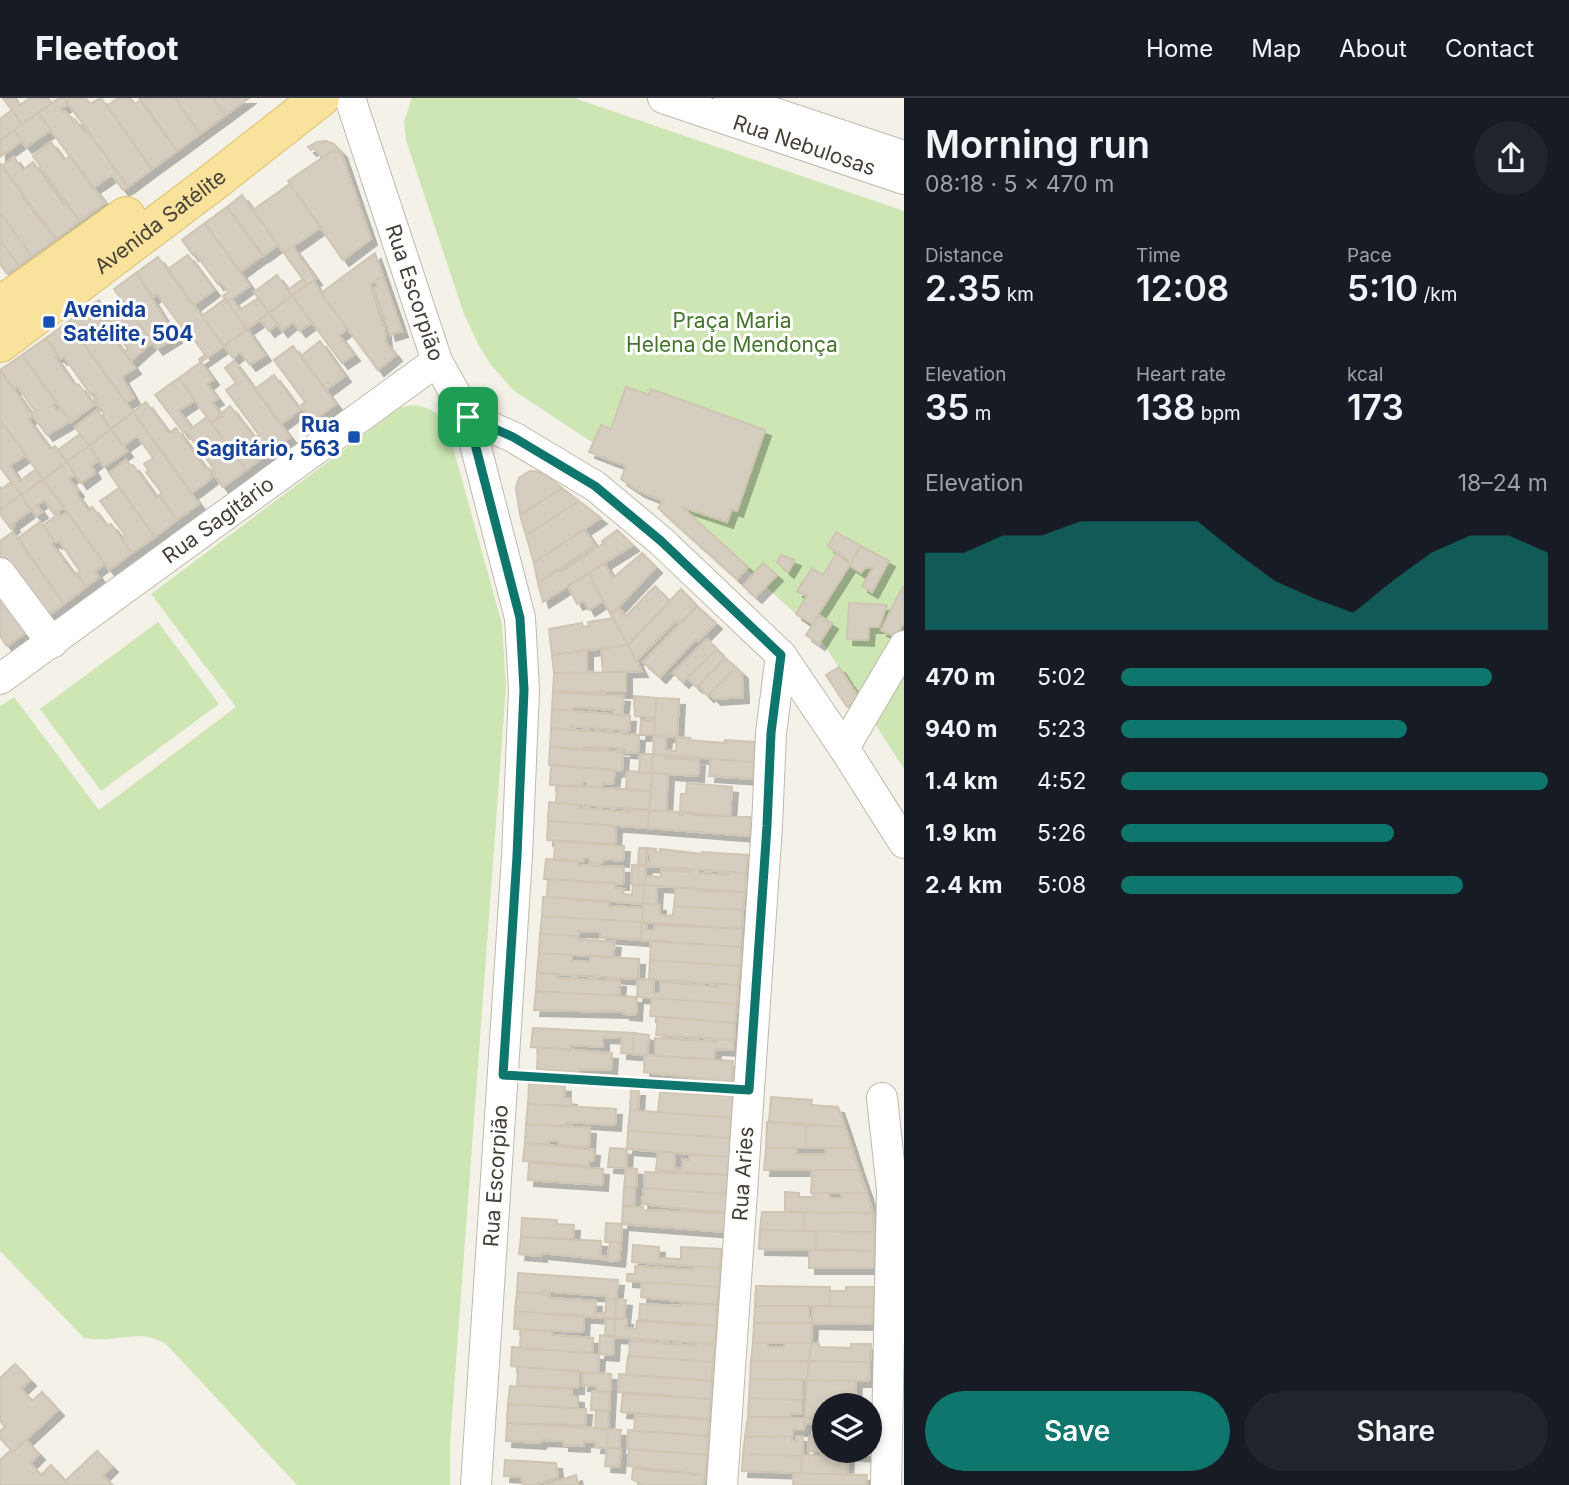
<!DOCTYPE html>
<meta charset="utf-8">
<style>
:root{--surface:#171b24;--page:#20242c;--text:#f1f3f6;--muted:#9ea1a6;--line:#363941;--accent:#0f766e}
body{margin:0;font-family:Inter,sans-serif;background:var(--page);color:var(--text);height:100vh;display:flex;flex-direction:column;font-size:26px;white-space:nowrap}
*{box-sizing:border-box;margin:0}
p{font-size:23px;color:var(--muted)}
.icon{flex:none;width:38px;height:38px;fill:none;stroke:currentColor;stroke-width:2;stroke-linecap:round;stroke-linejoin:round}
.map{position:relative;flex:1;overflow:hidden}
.sheet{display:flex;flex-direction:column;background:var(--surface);width:665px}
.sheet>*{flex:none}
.tools{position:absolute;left:812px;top:1295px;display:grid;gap:14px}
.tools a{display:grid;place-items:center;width:70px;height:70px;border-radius:50%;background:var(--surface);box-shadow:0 4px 10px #0003;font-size:35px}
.pin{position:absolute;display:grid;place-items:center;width:60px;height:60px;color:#fff;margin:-30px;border-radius:14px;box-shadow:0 4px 10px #0006}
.round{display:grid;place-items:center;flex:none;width:74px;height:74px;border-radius:37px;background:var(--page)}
.overview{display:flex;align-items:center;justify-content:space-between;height:119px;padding:0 21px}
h1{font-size:38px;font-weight:600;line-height:52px}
.metrics{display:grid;grid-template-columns:repeat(3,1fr);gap:10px;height:119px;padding:7px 21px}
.metrics div{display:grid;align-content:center}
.metrics b{font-size:35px;font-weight:600}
.metrics small{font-size:19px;font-weight:400}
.metrics p{font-size:19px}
.chart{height:196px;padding:14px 21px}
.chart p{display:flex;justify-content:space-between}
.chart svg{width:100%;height:126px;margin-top:7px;fill:var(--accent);opacity:.7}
.primary-button{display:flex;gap:14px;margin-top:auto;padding:14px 21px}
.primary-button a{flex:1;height:80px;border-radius:42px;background:var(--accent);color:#fff;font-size:28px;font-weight:600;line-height:80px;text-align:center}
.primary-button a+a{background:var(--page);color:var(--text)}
ul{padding:0 21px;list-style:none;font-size:23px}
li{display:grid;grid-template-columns:112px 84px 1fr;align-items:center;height:52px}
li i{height:18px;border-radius:9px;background:var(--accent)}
header{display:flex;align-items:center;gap:42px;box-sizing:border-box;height:98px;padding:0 35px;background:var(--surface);border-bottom:2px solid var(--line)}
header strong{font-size:33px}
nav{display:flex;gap:38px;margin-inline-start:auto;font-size:24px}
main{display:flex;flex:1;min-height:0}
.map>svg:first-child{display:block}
.green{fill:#cde6b4}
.building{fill:#d5cdbf;stroke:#cfc5b2;stroke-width:2;filter:url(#shadow)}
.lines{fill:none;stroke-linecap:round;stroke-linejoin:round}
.minor-casing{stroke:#bfb9ac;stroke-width:32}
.major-casing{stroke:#dec06c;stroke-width:40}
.path{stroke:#c0b59e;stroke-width:4.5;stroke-dasharray:3.5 3.5;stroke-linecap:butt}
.minor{stroke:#fff;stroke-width:30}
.major{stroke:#f9e29c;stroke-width:38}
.route-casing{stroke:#fff;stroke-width:14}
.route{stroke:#0f766e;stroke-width:9}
.transit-dot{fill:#1a4fb4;stroke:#fff;stroke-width:2.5}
.labels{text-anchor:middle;stroke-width:6;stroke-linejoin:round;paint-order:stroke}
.street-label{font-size:21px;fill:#474138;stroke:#fff}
.transit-label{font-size:21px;font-weight:bold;fill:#164399;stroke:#fff;text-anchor:start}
.park-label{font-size:21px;fill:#46762d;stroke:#fff}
</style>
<header>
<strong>Fleetfoot</strong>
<nav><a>Home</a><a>Map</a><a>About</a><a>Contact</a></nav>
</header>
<main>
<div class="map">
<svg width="904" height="1387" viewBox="0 0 904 1387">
<defs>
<filter id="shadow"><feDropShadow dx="6" dy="6" stdDeviation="0" flood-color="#0004"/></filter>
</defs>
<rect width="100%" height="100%" fill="#f4f1e9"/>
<path class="green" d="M412 0H574L904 113V671L825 548 808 527 648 381 513 292 491 267 478 246 464 216 406 42 404 24Z
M414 307C428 309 436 314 446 324L502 526 506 589 450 1345V1387H297L166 1246C136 1229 116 1246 84 1240L0 1153V608L14 599 99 712 236 609 151 496 401 309Z
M158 524 219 606 101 693 40 611Z"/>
<path class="building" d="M3 0H16L20 7 30 0H48L52 5 22 26Z
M59 0H64L68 6 61 11 63 14 65 13 73 23 75 21 85 35 88 33 128 89 123 92 112 77 93 90 38 15Z
M64 0H86L90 6 101 0 152 71 128 89Z
M118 0H130L135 6 141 2 177 53 152 71 107 8Z
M139 0H175L200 36 177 53Z
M175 0H213L226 17 200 36Z
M213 0H249L226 17Z
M12 12 22 26 0 43V21Z
M38 15 51 32 26 49 14 32Z
M14 32 22 43 0 59V43Z
M326 43 334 46 341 54 332 53 322 60 314 50 311 52 308 49 317 44Z
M51 44 64 62 70 58 105 105 80 123 33 58Z
M332 53 341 54 371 141 343 162 288 83Z
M14 59 23 72 33 64 65 108 67 107 80 123 56 141 2 68Z
M0 65 23 96 21 98 56 141 32 158 0 115Z
M290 86 321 129 284 155 253 112Z
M242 97 278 147 263 158 227 109Z
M227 109 263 157 240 174 205 125Z
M0 115 32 158 19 168 0 142Z
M205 125 250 188 232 201 240 212 258 200 269 215 247 231 223 198 228 194 221 185 218 186 195 155 193 157 182 142Z
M0 142 19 168 7 176 0 166Z
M293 149 316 181 307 187 284 155Z
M375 155 383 178 370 186 385 233 386 245 396 257 378 272 321 195Z
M188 157 214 192 194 207 168 171Z
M158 159 224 248 201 264 199 261 205 257 188 233 186 235 157 196 153 199 136 175Z
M136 175 176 239 157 251 114 191Z
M277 177 292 198 269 215 254 194Z
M383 178 402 233 390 237 374 190 377 189 375 183Z
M303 181 307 187 292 198 288 192Z
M313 183 347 231 339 237 354 257 342 265 292 198Z
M292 198 312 224 300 233 293 224 282 233 269 215Z
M225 201 247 231 224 248 202 218Z
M99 202 108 215 123 204 152 244 131 263 124 254 128 251 106 221 102 224 90 208Z
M90 208 135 270 122 279 134 300 126 305 68 224Z
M269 215 278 226 269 233 260 221Z
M68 224 133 314 111 331 102 318 104 316 94 302 97 301 93 295 91 297 64 259 61 261 46 240Z
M247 231 265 257 250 267 240 254 233 260 224 248Z
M46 240 58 257 55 259 73 285 79 287 94 307 71 324 22 257Z
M320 243 345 278 326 292 301 258Z
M293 248 336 306 312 323 301 307 305 304 274 262Z
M22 257 57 304 53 307 57 313 61 310 71 323 47 337 31 315 35 313 17 288 14 291 0 272Z
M234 263 290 339 267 356 255 340 259 337 226 292 236 285 225 270Z
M201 264 213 281 207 286 218 301 212 304 222 318 211 325 179 280Z
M0 272 33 318 28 321 50 351 55 348 67 364 43 381 0 322Z
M274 277 300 312 281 326 255 291Z
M179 280 195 302 179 313 192 330 207 319 246 372 223 389 211 373 214 371 186 333 184 335 155 297Z
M626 289 649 297 651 291 765 332 737 413 732 411 727 424 682 409 748 469 737 481 658 410 664 403 639 393 621 381 626 368 589 354 601 327 611 331Z
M146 304 169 335 176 330 206 371 209 370 213 375 210 376 212 380 192 395 133 314Z
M230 308 267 356 246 372 211 325Z
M97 312 111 331 89 348 75 329Z
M133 314 199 406 177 422 159 397 162 395 146 374 149 373 144 366 153 360 137 338 123 348 111 331Z
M0 322 26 357 10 368 20 383 36 371 43 381 21 397 0 369Z
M111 331 127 353 104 369 89 348Z
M80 336 89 348 67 364 58 352Z
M89 348 99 362 91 368 95 375 81 385 67 364Z
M126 362 131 368 133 367 157 400 160 398 177 422 155 439 109 375Z
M67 364 75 377 69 381 78 393 76 395 88 412 92 409 107 428 111 426 132 455 109 472 43 381Z
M530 373 542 374 562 390 520 417 516 390 519 380Z
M43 381 64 409 54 416 44 402 37 407 42 414 36 418 21 397Z
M11 384 21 397 0 412V389L2 391Z
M119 390 155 439 132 455 121 440 125 437 100 403Z
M562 390 579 403 526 437 520 417Z
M21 397 31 412 12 426 14 428 11 431 0 416V412Z
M579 403 601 420 534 465 526 437Z
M67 414 105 466 95 473 99 479 86 489 77 476 80 473 59 443 56 445 43 427 59 416 61 418Z
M40 424 54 443 51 445 73 475 75 474 86 489 64 506 18 440Z
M584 431 595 447 538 485 534 465Z
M617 432 633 447 543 504 538 485 558 471 560 474 604 445 602 443Z
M13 434 64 506 42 522 0 464V443Z
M836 434 861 448 851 465 828 448Z
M861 448 889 463 872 494 862 488 873 470H865L861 475 849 467Z
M642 455 656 469 611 517 589 475 604 465 613 480Z
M836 456 851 465 812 526 796 516 807 498 797 493 812 470 823 477Z
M781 457 795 462 788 474 777 464Z
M763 465 777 477 756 499 743 488Z
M589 475 603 503 589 512 584 503 577 506 568 488Z
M655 488 670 503 628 547 611 517 618 510 626 518Z
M903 488 904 524 896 539 881 532Z
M0 489 31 531 7 548 0 538Z
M681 491 697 508 679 526 676 523 636 563 628 547Z
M849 505 887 507 879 529H869L868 542 847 541Z
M697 508 716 525 698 543 696 541 660 579 643 564Z
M819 517 832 525 819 546 806 537Z
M613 520 628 547 552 557 549 531 582 525 583 529 589 528 588 524Z
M707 541 717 551 683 584 673 575Z
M628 547 642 573 603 574 601 551Z
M717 551 725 560 697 589 687 580Z
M587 552V575H554L552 557Z
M725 560 736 569 708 598 698 588Z
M736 569 742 575 743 599 715 601 710 596Z
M839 569 860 601 847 609 826 577Z
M626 574V594H553L554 575Z
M553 594 624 598 622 617 613 616 614 612 573 609 572 613 552 611Z
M634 598 656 600 655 620 635 618Z
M656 600 679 601 677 639 654 637Z
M552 611 630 618 629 633 571 628 570 632 551 630Z
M652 619 655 620 654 637H640L641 622 652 623Z
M551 630 639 637 638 655 625 654V651L616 650 584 649V652L550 649Z
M654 637 666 638 665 652 676 653 677 639 690 640 689 642 724 645 725 642 755 644 754 664 653 656Z
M550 649 623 654 622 673 549 667Z
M640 656H653L652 675 639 674Z
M653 656 665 657V660L699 662 698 678 652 675Z
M711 661 754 664 753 681 709 678Z
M551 667 615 672 613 686 603 685 602 690 587 689V684H583V689L550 687Z
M627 673 652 675 651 693 626 692Z
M652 675 668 676 666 713 649 712Z
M687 685 732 689 730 718 680 714 681 696H686Z
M557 687 651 693 649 712 556 705Z
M549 704 579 707 578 710 629 714V711L649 712 648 730 548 723Z
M649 712 678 714V716L683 717 684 714 693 715V717L750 719 749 738 648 730Z
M548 723 616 728 615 746 547 742Z
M555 743 624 748 623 763 603 761V765L589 764V760H584V764L554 762Z
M639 750H647L646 768 638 767Z
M647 750 656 751V754H660V751L702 756V754L748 757 746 775 646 768V764H650V757H647Z
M546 761 578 763V767L624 769 623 786 544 781Z
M632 767 646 768 644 787 631 786Z
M661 772 691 774V772H699V775L728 777 729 774 746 775 745 794 644 787 645 778 661 779Z
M548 781 616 785 615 790 624 791 623 796 632 797 633 786 644 787 643 806 547 799Z
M644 787 657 788 656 807 643 806Z
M676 789 697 791V793L745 794 743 812 674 808Z
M543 799 609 804V808L643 810 642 824 542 818Z
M643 806 660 807V817L666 818 673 817 674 808 743 812 742 831 642 824Z
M542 818 642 824 641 842 600 839V834L579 833V838L540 836Z
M642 824H647L646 832H654L655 827 742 831 741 849 641 842Z
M540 836 578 838V841L615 844 613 859 539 855Z
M651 843 741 849 740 868 650 862Z
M539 855 572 857V863H590L591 858 639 861 638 881 537 875Z
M650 862 740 868 738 887 649 881Z
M537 875 558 876V880L620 883 619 898 536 893Z
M638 881 654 882 653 895H660V884L717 889V886L738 887 737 906 637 899Z
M536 893 637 899 636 917 624 916 625 914 534 912Z
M652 900 737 906 735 925 650 918Z
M658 919 735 925 734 942 656 937Z
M533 930 634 935 633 956 621 955 622 940 603 939V949L571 947V952L531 949Z
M634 935 649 937 647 957 633 956Z
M655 940 716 944V941L734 942V952L715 951 714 961 658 958 655 956Z
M538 949 612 955 611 972 579 971V974L537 971Z
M645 957 733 963 732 984 644 974Z
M529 985 565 988 564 1000 571 1001V1008L528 1006Z
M631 992H639L638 1012H630Z
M660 994 733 998 732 1020 658 1014Z
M771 999 812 1002 811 1007 838 1009 845 1029 769 1024Z
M528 1006 616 1011 615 1027 566 1024 565 1028 526 1026Z
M630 1012 732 1020 730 1040 628 1033Z
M767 1024 806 1026V1050H766Z
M526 1026 590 1030 589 1049 558 1047V1043L549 1042 548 1046 525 1045Z
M806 1026 845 1029 852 1050H806Z
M628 1033 730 1040 729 1059 627 1051Z
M525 1045 594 1052 593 1063H589V1068L523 1063Z
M610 1050 627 1051 626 1070 608 1069Z
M766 1050H797L796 1056H825V1050H852L859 1072H764Z
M658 1053 675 1055 674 1070 682 1071V1061L689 1062V1056L729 1059 728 1077 656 1072Z
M529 1064 603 1071 602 1087 528 1082Z
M626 1070 637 1071 636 1090 624 1089Z
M812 1072H859L867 1095H811Z
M645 1074 728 1077 727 1096 644 1090Z
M624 1089 635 1090 634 1108H623Z
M644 1090 727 1096 726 1115 642 1106Z
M785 1094 799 1095V1099H813V1095H830V1100H841V1095H867L873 1115 785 1114Z
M623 1108 643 1109V1112L726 1115 725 1134 622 1126Z
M762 1114H805L804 1133 760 1132Z
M805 1114 873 1115 874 1134 804 1133Z
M522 1120 557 1122V1126L574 1127 573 1141 521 1139Z
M606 1125 622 1126 621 1144H605Z
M760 1132 816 1133V1152L759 1151Z
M816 1133 874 1134V1153L816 1151Z
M521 1139 601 1143 600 1158 608 1159 610 1144H621L619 1163 541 1155V1158L519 1156Z
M633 1147 659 1149 658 1160 681 1161V1149L721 1151 720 1170 632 1164Z
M809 1152 874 1153V1170H809Z
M635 1168 693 1172V1168L720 1170 719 1189 627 1183V1176H635Z
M518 1175 618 1182 616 1201H606V1198L541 1193V1196L517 1194Z
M642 1184 719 1189 717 1207 641 1199Z
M756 1188 830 1189V1208H755Z
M846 1189H875L873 1209 830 1208V1193H846Z
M517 1194 550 1197V1200L596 1203 595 1215H605L607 1201H616L615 1221 515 1213Z
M616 1201 626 1202 624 1221H615Z
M681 1205 717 1207 716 1228 639 1222 640 1206 681 1208Z
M755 1208H809V1220H812V1225H754Z
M813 1208 873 1209 872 1226 812 1225Z
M515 1213 584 1218 583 1234 514 1231Z
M606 1220 615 1221 614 1239 605 1238Z
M615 1221H627L626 1230 636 1231 637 1223 716 1228 715 1246 614 1239Z
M754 1225H812L811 1245H753Z
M521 1232 552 1234V1237L593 1240 592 1255 520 1250Z
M600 1237 614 1239 613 1257 599 1256Z
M630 1243 696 1248V1245L715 1246 713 1264 629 1258Z
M753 1245H768V1249H784V1245H811L809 1263H751Z
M811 1245 819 1246V1249L851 1250V1246H871L870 1264 809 1263Z
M512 1249 599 1256 598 1275 511 1268Z
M628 1258 713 1264 712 1283 626 1277Z
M751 1263H809L807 1282 750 1281Z
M809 1263 870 1264 869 1283 807 1282Z
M15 1266 30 1282 21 1291 32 1303 42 1294 58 1312 13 1354 0 1340V1333L5 1329 0 1323V1280Z
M518 1269 579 1273 578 1290 517 1288Z
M583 1274 611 1276 610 1294 596 1293 597 1288 582 1287Z
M619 1276 712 1283 711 1301 618 1294Z
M750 1281 803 1282 802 1302 749 1300Z
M807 1282 856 1283 855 1307H824V1320H805Z
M510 1288 572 1291 571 1298 578 1299V1310L508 1306Z
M592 1293 610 1294 609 1313 591 1312Z
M623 1295 711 1301 709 1321 621 1314Z
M749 1300 802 1302V1316L791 1315V1319H748Z
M508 1306 586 1311 585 1327 507 1325Z
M596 1312 609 1313 608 1331 595 1330Z
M635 1318 709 1321 708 1338 634 1333Z
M748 1319 805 1320 804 1332H793V1338L745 1339Z
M805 1320H824V1338H815V1326H804Z
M507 1325 608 1331 607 1350 595 1349 596 1344 584 1343V1348L563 1347V1343L541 1342 540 1345 506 1343Z
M608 1331 621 1332 619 1350H607Z
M628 1332 708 1338 707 1357 627 1351Z
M792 1338V1343H796V1338H803L802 1358 743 1356 745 1339Z
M809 1338H824V1353H867V1358L808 1353Z
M26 1342 39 1356 30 1365 41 1377 51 1367 68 1386 67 1387H0V1362L11 1352 13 1354Z
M607 1350 621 1351 619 1369 605 1368Z
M629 1351 707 1357 706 1377 628 1368Z
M97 1353 112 1368 103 1377 112 1387H67L68 1386 65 1383Z
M743 1356 802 1358 801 1375 742 1373Z
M802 1357H848L847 1377 801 1375Z
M505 1362 556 1365 558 1379 534 1387H523L521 1379 504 1378Z
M633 1371 684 1375 706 1377 703 1387H643L632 1381Z
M794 1375 867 1377 866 1387H793Z
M576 1377 578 1387H545Z"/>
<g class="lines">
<defs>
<g id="minor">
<path id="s1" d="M350 0 437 263 468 319 520 520 524 592 517 758 476 1387"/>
<path id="s2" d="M663 0 904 81"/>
<path d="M729 0 904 58"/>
<path d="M468 319 513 339 595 388 661 443 781 557 844 650 904 745"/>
<path d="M0 475 52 545"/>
<path id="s3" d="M0 581 437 263"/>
<path d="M844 650 904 548"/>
<path d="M882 1000 892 1092 886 1387"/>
<path id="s4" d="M722 1387 767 728 771 635 781 557"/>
</g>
<g id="major">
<path d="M0 208 126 118"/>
<path id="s5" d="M0 245 213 84 320 0"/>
</g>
</defs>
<use href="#minor" class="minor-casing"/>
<use href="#major" class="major-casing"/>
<path class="path" d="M528 978 722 991"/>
<use href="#minor" class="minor"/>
<use href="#major" class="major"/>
</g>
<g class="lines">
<defs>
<path id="route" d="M468 319 513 339 595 388 661 443 781 557 771 635 767 728 749 992 503 977 517 758 524 592 520 520Z"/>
</defs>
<use href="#route" class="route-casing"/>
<use href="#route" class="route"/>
</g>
<g class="transit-dot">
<rect x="42" y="217" width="14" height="14" rx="3.5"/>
<rect x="347" y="332" width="14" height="14" rx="3.5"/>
</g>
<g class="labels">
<g class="street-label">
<text dy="7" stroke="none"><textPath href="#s2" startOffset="149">Rua Nebulosas</textPath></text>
<text dy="7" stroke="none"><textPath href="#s5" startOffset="201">Avenida Satélite</textPath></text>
<text dy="7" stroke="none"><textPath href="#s1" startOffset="205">Rua Escorpião</textPath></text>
<text dy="7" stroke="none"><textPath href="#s3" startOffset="270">Rua Sagitário</textPath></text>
<text dy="7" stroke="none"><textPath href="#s4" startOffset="312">Rua Aries</textPath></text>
<text transform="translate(496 1078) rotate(-86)" y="7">Rua Escorpião</text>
</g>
<g class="transit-label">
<text x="63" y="219">Avenida<tspan x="63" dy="24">Satélite, 504</tspan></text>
<text x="340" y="334" text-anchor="end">Rua<tspan x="340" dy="24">Sagitário, 563</tspan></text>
</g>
<g class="park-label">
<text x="732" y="230">Praça Maria<tspan x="732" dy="24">Helena de Mendonça</tspan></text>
</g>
</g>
</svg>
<div class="tools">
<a><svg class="icon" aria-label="layers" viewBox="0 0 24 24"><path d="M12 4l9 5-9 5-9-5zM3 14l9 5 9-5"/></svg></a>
</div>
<div class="pin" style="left:468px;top:319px;background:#1e9e55"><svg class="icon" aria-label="arrive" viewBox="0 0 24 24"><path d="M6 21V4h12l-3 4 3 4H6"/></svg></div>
</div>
<section class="sheet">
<div class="overview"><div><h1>Morning run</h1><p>08:18 · 5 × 470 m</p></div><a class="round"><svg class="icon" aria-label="share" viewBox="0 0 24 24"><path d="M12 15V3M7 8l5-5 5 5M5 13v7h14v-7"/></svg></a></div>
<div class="metrics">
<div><p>Distance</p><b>2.35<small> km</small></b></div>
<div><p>Time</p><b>12:08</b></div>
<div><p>Pace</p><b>5:10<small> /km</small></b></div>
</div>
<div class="metrics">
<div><p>Elevation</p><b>35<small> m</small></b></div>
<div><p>Heart rate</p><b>138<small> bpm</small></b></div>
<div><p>kcal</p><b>173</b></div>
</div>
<div class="chart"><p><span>Elevation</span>18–24 m</p>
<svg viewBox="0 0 160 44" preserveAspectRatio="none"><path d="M0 44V17L10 17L20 11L30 11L40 6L50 6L60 6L70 6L80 17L90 27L100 33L110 38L120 27L130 17L140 11L150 11L160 17V44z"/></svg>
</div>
<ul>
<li><b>470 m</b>5:02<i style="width:87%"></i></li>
<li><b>940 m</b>5:23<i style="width:67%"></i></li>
<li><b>1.4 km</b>4:52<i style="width:100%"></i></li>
<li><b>1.9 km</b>5:26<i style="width:64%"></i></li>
<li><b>2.4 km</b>5:08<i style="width:80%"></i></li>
</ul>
<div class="primary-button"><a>Save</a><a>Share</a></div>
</section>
</main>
